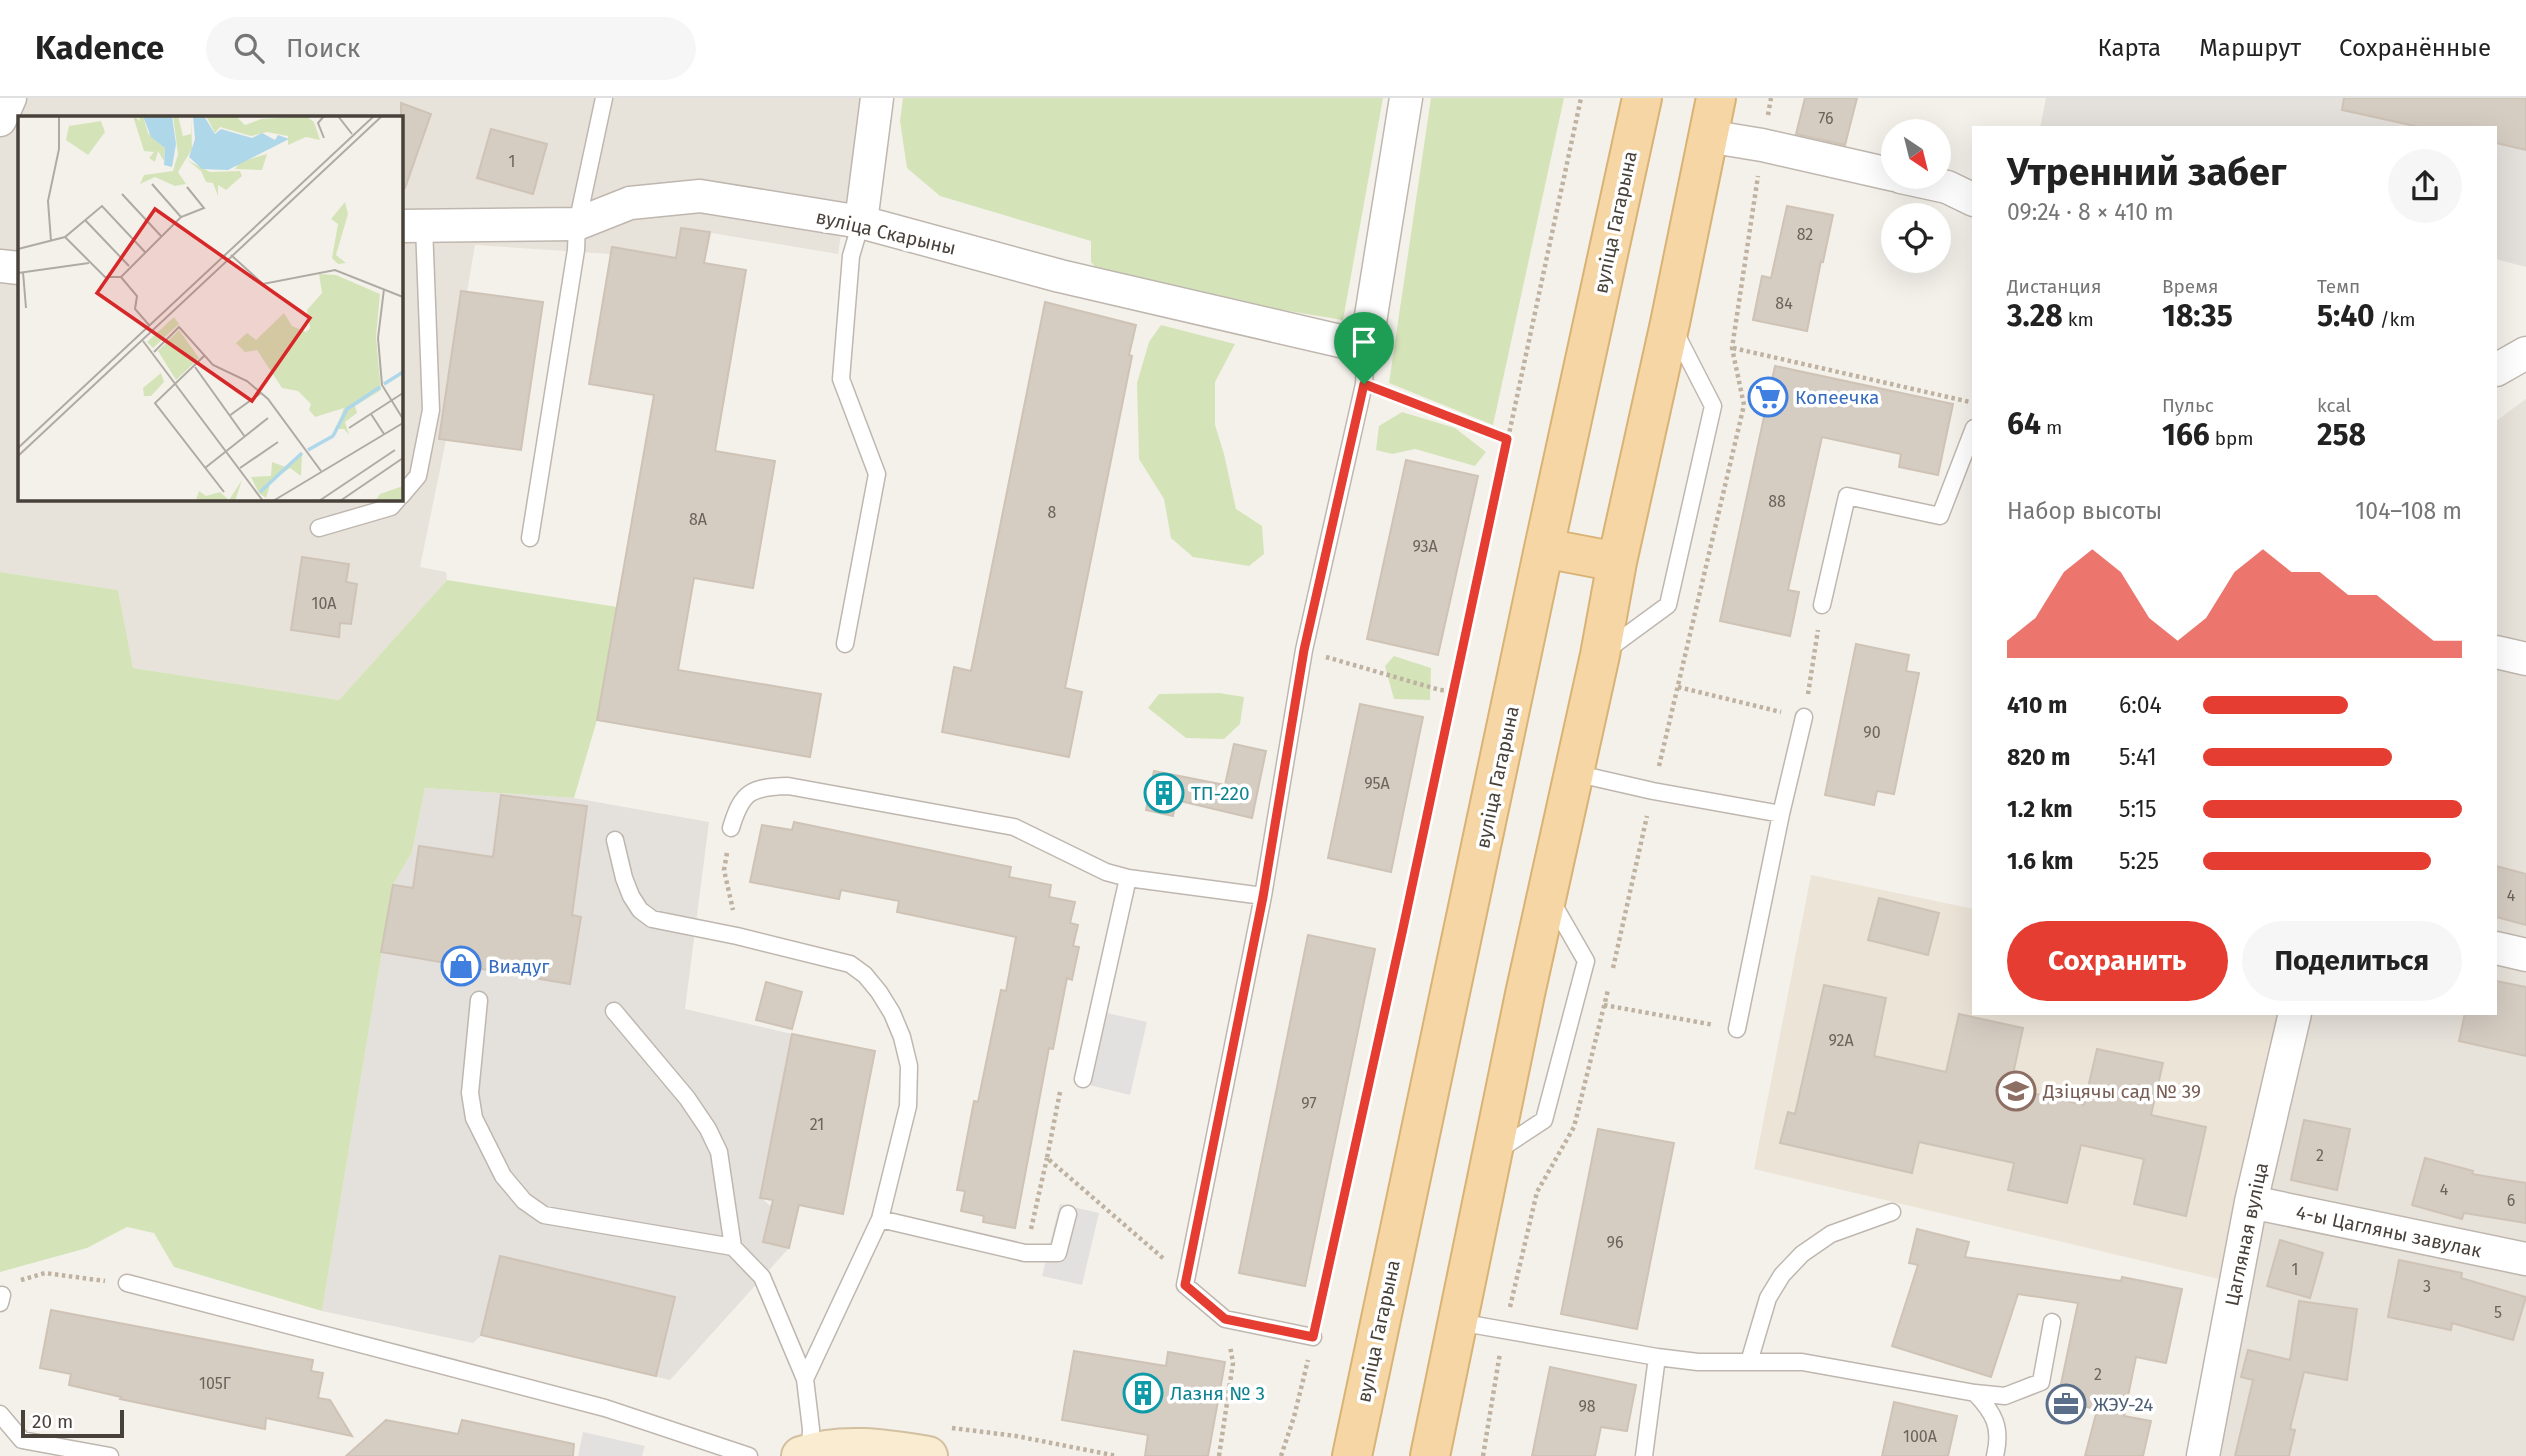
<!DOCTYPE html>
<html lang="ru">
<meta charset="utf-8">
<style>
:root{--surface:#fff;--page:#f6f6f6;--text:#222;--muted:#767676;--line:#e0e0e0;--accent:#e53d31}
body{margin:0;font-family:"Fira Sans",sans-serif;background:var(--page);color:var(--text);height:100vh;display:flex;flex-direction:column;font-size:26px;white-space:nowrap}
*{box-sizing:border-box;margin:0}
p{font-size:23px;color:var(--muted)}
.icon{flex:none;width:38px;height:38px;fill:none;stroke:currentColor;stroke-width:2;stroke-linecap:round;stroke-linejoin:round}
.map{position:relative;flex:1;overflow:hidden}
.details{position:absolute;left:1972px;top:28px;width:525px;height:889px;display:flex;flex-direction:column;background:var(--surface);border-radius:0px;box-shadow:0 7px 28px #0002}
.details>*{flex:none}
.needle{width:46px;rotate:145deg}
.controls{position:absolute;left:1881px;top:21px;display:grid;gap:14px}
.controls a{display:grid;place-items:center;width:70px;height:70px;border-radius:50%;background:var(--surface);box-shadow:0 7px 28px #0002;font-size:35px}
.scale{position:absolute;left:21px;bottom:18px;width:103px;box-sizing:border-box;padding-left:7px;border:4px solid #48413a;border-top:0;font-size:19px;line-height:24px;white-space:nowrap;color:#48413a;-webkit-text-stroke:5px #fff;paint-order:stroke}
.pin{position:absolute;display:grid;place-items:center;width:60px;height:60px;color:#fff;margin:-72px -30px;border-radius:50% 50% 50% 0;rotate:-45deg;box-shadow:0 0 7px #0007}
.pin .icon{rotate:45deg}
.round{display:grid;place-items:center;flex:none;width:74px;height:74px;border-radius:37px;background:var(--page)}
.headline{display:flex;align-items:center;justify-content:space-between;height:119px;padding:0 35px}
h1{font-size:38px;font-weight:700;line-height:52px}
.metrics{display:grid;grid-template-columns:repeat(3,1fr);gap:10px;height:119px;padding:7px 35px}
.metrics div{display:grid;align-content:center}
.metrics b{font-size:30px;font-weight:700}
.metrics small{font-size:19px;font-weight:400}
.metrics p{font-size:19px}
.chart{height:196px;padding:14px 35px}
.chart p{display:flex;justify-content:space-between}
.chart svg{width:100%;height:126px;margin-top:7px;fill:var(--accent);opacity:.7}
.cta{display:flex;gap:14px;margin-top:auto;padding:14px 35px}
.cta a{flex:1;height:80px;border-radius:42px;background:var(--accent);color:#fff;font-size:28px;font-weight:700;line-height:80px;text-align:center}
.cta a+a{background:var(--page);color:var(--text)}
ul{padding:0 35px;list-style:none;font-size:23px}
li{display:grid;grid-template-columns:112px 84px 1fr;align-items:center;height:52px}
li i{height:18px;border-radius:9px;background:var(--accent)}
header{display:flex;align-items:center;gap:42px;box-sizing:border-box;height:98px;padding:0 35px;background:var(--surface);border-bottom:2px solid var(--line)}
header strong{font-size:33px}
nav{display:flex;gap:38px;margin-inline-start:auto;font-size:24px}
.search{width:490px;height:63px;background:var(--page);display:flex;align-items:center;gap:18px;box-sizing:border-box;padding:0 24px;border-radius:38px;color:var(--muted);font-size:26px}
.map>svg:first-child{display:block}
.residential{fill:#e7e2da;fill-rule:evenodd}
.industrial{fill:#e4e0dc}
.education{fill:#ece4d7}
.green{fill:#d4e4b8}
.parking{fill:#e3e1df}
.building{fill:#d5ccc2;stroke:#cfc3b6;stroke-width:2}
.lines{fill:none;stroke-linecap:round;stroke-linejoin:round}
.lane-casing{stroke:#bfb7af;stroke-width:19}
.street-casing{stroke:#bfb7af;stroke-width:35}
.secondary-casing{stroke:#d2c1a1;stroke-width:42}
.primary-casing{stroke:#d9b275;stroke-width:42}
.path{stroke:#bfb2a1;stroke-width:4.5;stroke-dasharray:3.5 3.5;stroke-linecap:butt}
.lane{stroke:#fff;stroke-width:16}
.street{stroke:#fff;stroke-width:32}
.secondary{stroke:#faecd0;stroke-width:38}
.primary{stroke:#f5d6a4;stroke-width:38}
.route-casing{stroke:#fff;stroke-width:14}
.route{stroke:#e53d31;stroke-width:9}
.labels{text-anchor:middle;stroke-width:7;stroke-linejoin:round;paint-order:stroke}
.number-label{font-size:16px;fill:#6b645c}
.street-label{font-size:19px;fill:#48413a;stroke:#fff}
.shop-label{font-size:19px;fill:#366cbe;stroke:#fff;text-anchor:start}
.culture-label{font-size:19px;fill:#0d838f;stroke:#fff;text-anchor:start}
.education-label{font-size:19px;fill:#785e54;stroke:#fff;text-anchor:start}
.service-label{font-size:19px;fill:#4e5e75;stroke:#fff;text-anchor:start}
.inset-river{fill:none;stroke:#aed7ea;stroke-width:3.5}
.inset-road{fill:none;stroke:#afaba4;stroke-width:2}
.view{fill:#d62828;fill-opacity:0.15;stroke:#d62828;stroke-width:3.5}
.inset-edge{fill:none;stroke:#48413a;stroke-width:3.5}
</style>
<header>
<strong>Kadence</strong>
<div class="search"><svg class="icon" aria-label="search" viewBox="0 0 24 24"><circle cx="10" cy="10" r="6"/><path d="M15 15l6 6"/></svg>Поиск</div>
<nav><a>Карта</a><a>Маршрут</a><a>Сохранённые</a></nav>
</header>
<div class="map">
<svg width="2526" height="1358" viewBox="0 0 2526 1358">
<rect width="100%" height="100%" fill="#f4f1eb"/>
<path class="residential" d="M0 0H861L838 156 682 130 676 160 613 149 611 156 475 147 467 194 460 193 439 340 446 342 420 469 446 474 447 482 339 602 133 570 118 492 0 474ZM19 19H401V401H19Z
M2526 301V1358H2208L2309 915H2496V323Z"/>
<path class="industrial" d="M2046 0H2526V169L2496 161V30H2040Z
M425 690 574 700 709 724 685 911 792 936 760 1099 772 1109 764 1144 789 1150 670 1282 482 1237 473 1245 322 1213 393 787 412 754Z"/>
<path class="education" d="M1811 777 1974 811V915H2279L2223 1182 1754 1071Z"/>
<path class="green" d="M903 0H1383L1343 222 1107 183 1091 164V143L940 98 907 70 900 23Z
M1431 0H1564L1493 327 1389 285Z
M1161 227 1235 246 1215 284V327L1224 356 1236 411 1262 428 1264 456 1249 468 1193 459 1171 440 1164 401 1139 361 1137 285 1149 244Z
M1402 314 1455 330 1486 354 1475 368 1415 351 1392 356 1376 352 1379 328Z
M0 474 118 492 133 570 339 602 447 482 617 509 597 622 574 700 425 690 412 754 393 787 322 1213 174 1169 154 1135 127 1129 87 1150 0 1174Z
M1394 558 1431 570 1430 602 1394 601 1385 568Z
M1219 595 1244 599 1240 626 1224 641 1186 640 1148 610 1159 596Z"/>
<path class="parking" d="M1107 915 1147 924 1130 997 1089 987Z
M1060 1106 1099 1115 1082 1187 1042 1178Z
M583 1334 645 1348 642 1358H578Z"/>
<path class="building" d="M1805 0H1857L1845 47 1796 36Z
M2344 0H2526V52L2496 45V30H2424L2342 12Z
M401 5 431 16 405 90H401Z
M491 31 547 46 533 96 477 80Z
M1787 108 1833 117 1823 164 1821 163 1807 233 1753 222 1762 178 1771 180Z
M681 130 710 134 704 165 746 172 715 353 775 363 753 490 694 480 678 572 821 596 810 659 597 622 654 297 589 286 612 149 676 160Z
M461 193 543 204 521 352 439 341Z
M1045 204 1136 227 1129 257 1132 258 1065 590 1082 594 1069 659 942 634 954 569 971 573Z
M1775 268 1953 306 1938 377 1899 369 1901 356 1822 339 1788 492 1799 494 1790 538 1720 523Z
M1406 362 1478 378 1438 557 1367 541Z
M302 459 349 466 346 484 357 486 351 526 340 525 339 539 291 532Z
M1856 546 1909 557 1906 573 1919 575 1894 696 1877 693 1874 707 1825 697Z
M1360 606 1423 619 1391 774 1328 760Z
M1234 646 1266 653 1252 720 1176 702 1173 718 1146 712 1154 673 1225 687Z
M501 697 587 708 572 817 581 819 570 886 381 854 393 787 413 790 419 748 493 759Z
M794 724 1011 769 1009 779 1051 787 1049 799 1075 804 1070 825 1078 827 1073 848 1079 849 1072 882 1067 880 1053 951 1049 950 1015 1130 983 1124 984 1118 961 1113 965 1093 957 1092 974 1003 978 1004 1001 892 1006 893 1016 839 897 814 899 803 841 792 839 801 750 784 762 727 792 732Z
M2496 768 2526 776V827L2496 819Z
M1879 800 1939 815 1928 857 1868 842Z
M1308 837 1375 851 1305 1188 1239 1175Z
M2496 883 2526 889V958L2459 943 2465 915H2496Z
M766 884 802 894 792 931 756 922Z
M1824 887 1886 900 1874 958 1946 974 1959 916 2023 930 2010 990 2084 1007 2097 951 2163 965 2151 1017 2206 1029 2186 1118 2134 1106 2144 1061 2081 1047 2067 1105 2008 1092 2014 1065 1919 1044 1912 1075 1780 1045 1788 1014 1795 1016Z
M792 936 875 953 843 1116 799 1107 789 1150 763 1144 773 1102 760 1100Z
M2304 1022 2350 1031 2337 1092 2291 1082Z
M1598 1031 1674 1045 1637 1231 1561 1216Z
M2425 1060 2473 1073 2472 1076 2526 1085V1125L2464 1115 2462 1121 2412 1107Z
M1917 1131 1969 1144 1965 1159 2121 1183 2122 1179 2182 1191 2166 1265 2136 1259 2124 1318 2151 1323 2143 1358H2085L2097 1312 2058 1300 2078 1205 2018 1196 1991 1279 1892 1248 1918 1167 1909 1165Z
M2280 1142 2323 1155 2310 1200 2267 1188Z
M500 1158 675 1199 656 1278 481 1237Z
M2399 1162 2462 1175 2461 1180 2526 1199 2513 1242 2452 1225 2451 1232 2388 1219Z
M2299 1203 2357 1211 2347 1282 2304 1274 2290 1331 2295 1332 2289 1358H2235L2253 1282 2241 1279 2248 1252 2290 1262Z
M51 1212 313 1262 311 1273 323 1275 318 1300 330 1302 352 1338 266 1320 265 1331 120 1301 121 1299 69 1287 71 1276 40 1270Z
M1074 1253 1166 1268 1168 1254 1225 1264 1208 1358H1145L1148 1337 1062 1322Z
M1550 1269 1636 1287 1627 1333 1601 1329 1595 1358H1532Z
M1894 1304 1957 1318 1948 1358H1882Z
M386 1322 458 1336 462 1322 574 1346 573 1358H346Z"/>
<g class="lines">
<defs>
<path id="lane" d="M401 398 418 378 431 312 424 128
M319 430 391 409 398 401
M530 440 576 152 577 126 604 0
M1822 507 1847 398 1940 418 1974 330
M845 546 877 376 841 281 851 158 861 124
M1608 551 1668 507 1713 308 1675 234
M1574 675 1653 693 1781 716 1804 619
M731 730C742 693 751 689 788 688L1014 729 1106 774 1128 780 1263 798
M615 742 624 780 631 798 640 812 652 821 737 838 850 866 865 877 879 894 892 915 902 939 909 968 908 1008 880 1121 805 1281
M479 902 470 995 474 1020 503 1078 524 1103 544 1117 733 1149 762 1179 805 1281 811 1331 810 1356
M614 913 687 1000 708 1031 719 1054 733 1149
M1737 931 1781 716
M1083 981 1128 780
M1497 1053 1544 1022 1586 863 1552 804
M880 1121 1025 1155H1058L1068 1116
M127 1185 605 1310 749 1358
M0 1205 2 1197
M1458 1224 1657 1259 1698 1264H1802L1975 1295C1994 1315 2002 1329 1995 1358
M1313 1239 1225 1221 1185 1187 1263 798 1304 552 1364 286 1366 249
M1749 1264 1768 1200 1782 1177 1802 1156 1831 1136 1892 1114
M1975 1295 2005 1298 2041 1284 2052 1224
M0 1316 22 1342 110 1358
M1644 1358 1657 1259"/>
<path id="street" d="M0 22 10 0
M1707 38 1762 47 1894 77
M1901 79 1947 89 1974 102
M861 124 877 0
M401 128 577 126 630 105 700 98 861 124 1060 178 1366 249 1406 0
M0 168 19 170
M2496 272 2526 255
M2496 554 2526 561
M2496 850 2526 857
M2251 1104 2526 1161
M2203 1358 2251 1104 2295 915"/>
<path id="secondary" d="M801 1358C843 1344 885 1351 928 1358"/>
<path id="primary" d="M1544 450 1617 464
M1352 1358 1544 450 1642 0
M1430 1358 1525 896 1600 557 1617 464 1670 225 1716 0"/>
</defs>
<use href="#lane" class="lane-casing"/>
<use href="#street" class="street-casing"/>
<use href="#secondary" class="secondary-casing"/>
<use href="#primary" class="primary-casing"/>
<path class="path" d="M1768 17 1771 0
M1733 250 1970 304
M1388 295 1507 341
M1326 559 1440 592 1453 593
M1678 589 1781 614
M1808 596 1818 532
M1659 668 1744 307 1732 250 1758 78
M727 755 724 772 733 812
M1613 870 1647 718
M1604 907 1714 927
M1060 994 1047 1060 1164 1161
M1031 1131 1047 1060
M21 1182 45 1175 105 1183
M1510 1209 1537 1094 1574 1029 1608 892
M1318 1216 1402 835 1581 0
M952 1330 1016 1338 1117 1358
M1219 1358 1233 1265 1230 1248
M1281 1358 1294 1319 1308 1262
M1483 1358 1500 1255"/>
<use href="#lane" class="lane"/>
<use href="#street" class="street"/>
<use href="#secondary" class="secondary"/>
<use href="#primary" class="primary"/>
</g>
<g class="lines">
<defs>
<path id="route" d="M1364 286 1507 341 1402 835 1313 1239 1225 1221 1185 1187 1263 799 1304 552Z"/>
</defs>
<use href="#route" class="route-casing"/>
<use href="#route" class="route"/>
</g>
<defs>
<symbol id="supermarket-ring" viewBox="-11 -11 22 22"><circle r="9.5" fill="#fff" stroke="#3f7fe0" stroke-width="1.5"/><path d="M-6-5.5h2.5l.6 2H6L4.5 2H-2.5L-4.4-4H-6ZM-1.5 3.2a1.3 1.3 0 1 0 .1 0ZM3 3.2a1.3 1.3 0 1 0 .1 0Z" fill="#3f7fe0"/></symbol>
<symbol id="building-ring" viewBox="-11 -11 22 22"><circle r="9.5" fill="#fff" stroke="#0f9aa8" stroke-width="1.5"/><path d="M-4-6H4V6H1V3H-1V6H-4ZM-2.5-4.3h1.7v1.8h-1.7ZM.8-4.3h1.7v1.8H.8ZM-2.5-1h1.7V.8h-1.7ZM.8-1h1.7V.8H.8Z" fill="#0f9aa8"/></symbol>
<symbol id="shop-ring" viewBox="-11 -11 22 22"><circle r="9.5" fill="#fff" stroke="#3f7fe0" stroke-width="1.5"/><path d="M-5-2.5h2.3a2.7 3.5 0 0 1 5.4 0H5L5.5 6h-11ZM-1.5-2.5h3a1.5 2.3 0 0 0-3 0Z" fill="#3f7fe0"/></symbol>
<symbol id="school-ring" viewBox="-11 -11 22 22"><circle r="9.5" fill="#fff" stroke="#8d6e63" stroke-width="1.5"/><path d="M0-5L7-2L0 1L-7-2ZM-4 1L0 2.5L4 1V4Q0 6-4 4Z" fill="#8d6e63"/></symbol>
<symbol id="office-ring" viewBox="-11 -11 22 22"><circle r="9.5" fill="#fff" stroke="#5c6f8a" stroke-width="1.5"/><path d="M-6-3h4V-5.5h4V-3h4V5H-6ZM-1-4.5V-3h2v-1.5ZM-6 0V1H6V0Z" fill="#5c6f8a"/></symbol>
</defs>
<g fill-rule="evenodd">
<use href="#supermarket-ring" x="1746" y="277" width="44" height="44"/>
<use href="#building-ring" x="1142" y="673" width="44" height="44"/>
<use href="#shop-ring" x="439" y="846" width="44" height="44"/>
<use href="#school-ring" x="1994" y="971" width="44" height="44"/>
<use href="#building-ring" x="1121" y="1273" width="44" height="44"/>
<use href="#office-ring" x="2044" y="1284" width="44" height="44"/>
</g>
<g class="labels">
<g class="number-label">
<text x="1826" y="26">76</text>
<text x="512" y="69">1</text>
<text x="1805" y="142">82</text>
<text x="1784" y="211">84</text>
<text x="1777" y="409">88</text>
<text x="1052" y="420">8</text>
<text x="698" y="427">8А</text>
<text x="1425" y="454">93А</text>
<text x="324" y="511">10А</text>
<text x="1872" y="640">90</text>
<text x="1377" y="691">95А</text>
<text x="2511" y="803">4</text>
<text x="1841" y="948">92А</text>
<text x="1309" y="1011">97</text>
<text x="817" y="1032">21</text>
<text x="2320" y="1063">2</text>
<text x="2444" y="1097">4</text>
<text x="2511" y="1108">6</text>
<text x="1615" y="1150">96</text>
<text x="2295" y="1177">1</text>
<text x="2427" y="1194">3</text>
<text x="2498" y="1220">5</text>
<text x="2098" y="1282">2</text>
<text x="215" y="1291">105Г</text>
<text x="1587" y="1314">98</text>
<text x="1920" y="1344">100А</text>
</g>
<g class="street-label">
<text transform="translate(1615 124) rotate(-78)" y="7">вуліца Гагарына</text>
<text transform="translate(886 134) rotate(13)" y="7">вуліца Скарыны</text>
<text transform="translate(1497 679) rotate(-78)" y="7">вуліца Гагарына</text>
<text transform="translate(2389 1133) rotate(12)" y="7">4-ы Цагляны завулак</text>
<text transform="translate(2246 1136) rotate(-78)" y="7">Цагляная вуліца</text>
<text transform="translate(1378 1233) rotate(-78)" y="7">вуліца Гагарына</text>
</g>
<g class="shop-label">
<text x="1795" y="306">Копеечка</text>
<text x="488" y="875">Виадуг</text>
</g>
<g class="culture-label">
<text x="1191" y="702">ТП-220</text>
<text x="1170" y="1302">Лазня № 3</text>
</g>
<g class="education-label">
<text x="2043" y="1000">Дзіцячы сад № 39</text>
</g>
<g class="service-label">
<text x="2093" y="1313">ЖЭУ-24</text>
</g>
</g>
<g transform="translate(18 18)">
<rect width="385" height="385" fill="#f4f1eb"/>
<path d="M115 0 122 5 121 0H125L130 17 147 32 146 45 140 35 137 46 131 42 136 36 126 35ZM155 0H160L165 20 173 18V0L174 33 160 56 168 68 157 70 137 61 122 68 126 59 155 55 160 38ZM188 0H218L227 9 243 3 288 0 296 6 302 24 288 21 270 29V20L249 16 233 20 202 11 197 17ZM83 5 87 16 70 39 48 24 51 10ZM249 38 244 54 217 53 222 46ZM169 44 192 56 222 55 224 60 208 74 200 69V80L195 67 188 66 183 55ZM327 86 330 98 318 139 328 147 320 148 314 142 320 108 313 103ZM301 158 318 159 362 178 358 221 363 274 337 290 339 297 327 306 331 319 326 313H318L326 292 297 301 291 294 293 288 280 275 264 272 239 234 227 236 218 227 229 217 238 224 266 197 274 210 288 216 292 212 289 194 304 177ZM156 201 161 208 135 232 129 226ZM161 214 181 242 158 264 140 235ZM143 257 146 266 133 280H126L125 272ZM284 337 283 360 272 352 253 365 248 382 241 377 233 361 253 360 254 346 268 351ZM224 364 217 385 178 384 181 375 188 380 202 376 211 384ZM385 370V385H357L362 378Z" fill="#d4e4b8"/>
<path d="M125 0H154L158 28 154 51 146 49 147 32 133 21ZM175 0H186L197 18 203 13 234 22 244 17 257 24 260 19 271 23 210 54 184 53 171 41 177 23Z" fill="#aed7ea"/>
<path class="inset-river" d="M366 268 385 256M290 334 315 320 329 293 362 271M242 376 284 337"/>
<path class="inset-road" d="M320 0 334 18M306 22 300 7 306 0M134 68 163 101M104 78 143 120M67 104 111 150M47 121 87 161H103L119 180 117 193 131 209M33 125 30 85 41 33V0M0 133 47 121 84 90 127 136M213 139 245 168 317 154 385 181M5 156 8 192M0 157 71 147M103 161 163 101 186 92 169 71M366 173 360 222 364 269 385 303M125 225 245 385M136 236 161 211 195 249 229 265 250 283 303 355M186 240 137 287 206 376M177 251 227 321M353 298 366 318M211 300 243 277M331 312 385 277M0 332 356 0M0 340 364 0M187 352 250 302M222 352 260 326M255 385 385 307M301 385 377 334M322 385 385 342"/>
<path class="view" d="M137 93 292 202 234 285 79 177Z"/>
<rect width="385" height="385" class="inset-edge"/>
</g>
</svg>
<div class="controls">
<a><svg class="needle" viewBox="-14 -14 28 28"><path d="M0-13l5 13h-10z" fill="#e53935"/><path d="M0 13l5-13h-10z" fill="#767676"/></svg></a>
<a><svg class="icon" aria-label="locate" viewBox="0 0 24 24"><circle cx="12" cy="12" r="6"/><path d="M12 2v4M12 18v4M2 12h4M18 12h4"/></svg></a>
</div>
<div class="scale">20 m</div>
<div class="pin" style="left:1364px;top:286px;background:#1e9e55"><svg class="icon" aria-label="arrive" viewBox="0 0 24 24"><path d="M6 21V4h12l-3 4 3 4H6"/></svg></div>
<section class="details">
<div class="headline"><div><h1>Утренний забег</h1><p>09:24 · 8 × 410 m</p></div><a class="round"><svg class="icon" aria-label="share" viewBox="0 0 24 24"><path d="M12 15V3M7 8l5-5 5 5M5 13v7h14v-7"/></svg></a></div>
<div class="metrics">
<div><p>Дистанция</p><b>3.28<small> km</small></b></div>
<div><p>Время</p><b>18:35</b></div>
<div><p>Темп</p><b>5:40<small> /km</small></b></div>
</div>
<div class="metrics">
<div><b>64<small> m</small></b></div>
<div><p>Пульс</p><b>166<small> bpm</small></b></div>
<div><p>kcal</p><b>258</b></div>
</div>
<div class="chart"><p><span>Набор высоты</span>104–108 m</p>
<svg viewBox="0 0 160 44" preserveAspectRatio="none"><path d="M0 44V38L10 30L20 14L30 6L40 14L50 30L60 38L70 30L80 14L90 6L100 14L110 14L120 22L130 22L140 30L150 38L160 38V44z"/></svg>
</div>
<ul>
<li><b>410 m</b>6:04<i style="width:56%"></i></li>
<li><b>820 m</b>5:41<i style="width:73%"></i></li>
<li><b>1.2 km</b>5:15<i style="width:100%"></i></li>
<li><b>1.6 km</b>5:25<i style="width:88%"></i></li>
</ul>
<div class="cta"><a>Сохранить</a><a>Поделиться</a></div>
</section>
</div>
